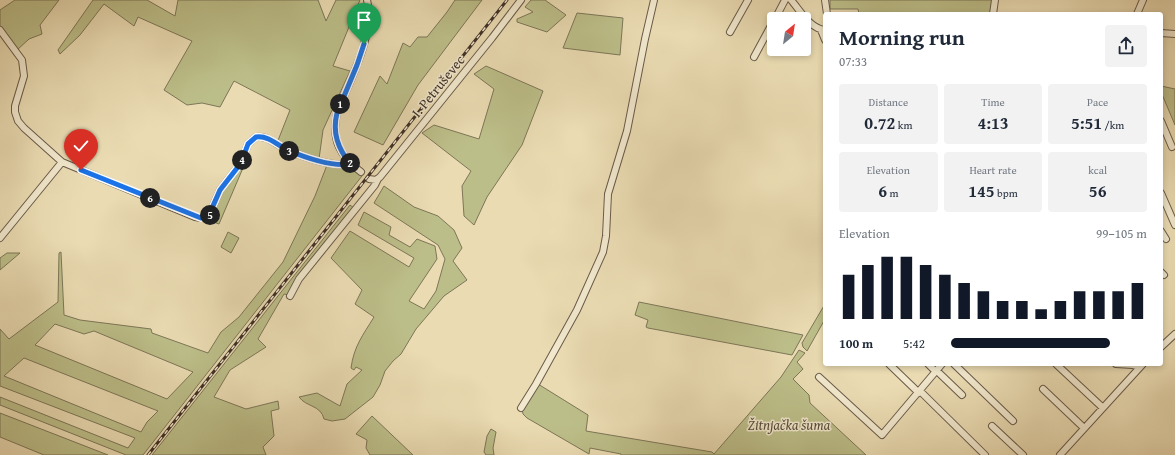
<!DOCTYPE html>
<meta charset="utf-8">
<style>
:root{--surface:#fff;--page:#f2f2f3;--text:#1f2937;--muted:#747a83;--accent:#111827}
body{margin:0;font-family:"Gentium Book Plus",serif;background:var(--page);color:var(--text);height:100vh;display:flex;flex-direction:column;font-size:15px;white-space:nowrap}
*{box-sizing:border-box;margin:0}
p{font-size:13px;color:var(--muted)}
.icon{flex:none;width:22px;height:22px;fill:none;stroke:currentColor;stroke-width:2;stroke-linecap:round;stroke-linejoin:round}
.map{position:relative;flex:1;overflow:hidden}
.side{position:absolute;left:823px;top:12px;width:340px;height:354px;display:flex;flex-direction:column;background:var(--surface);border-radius:4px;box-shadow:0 2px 6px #0003}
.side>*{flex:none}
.needle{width:26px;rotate:30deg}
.controls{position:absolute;left:767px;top:12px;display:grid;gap:8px}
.controls a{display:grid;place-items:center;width:44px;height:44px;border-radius:4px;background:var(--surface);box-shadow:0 2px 6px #0003;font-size:20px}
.pin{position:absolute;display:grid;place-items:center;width:34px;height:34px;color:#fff;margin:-41px -17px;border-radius:50% 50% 50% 0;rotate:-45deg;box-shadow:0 0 4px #0007}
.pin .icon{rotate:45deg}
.km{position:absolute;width:20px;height:20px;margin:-10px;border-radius:50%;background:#222;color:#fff;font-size:11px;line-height:20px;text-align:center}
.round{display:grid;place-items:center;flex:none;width:42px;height:42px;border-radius:4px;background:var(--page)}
.overview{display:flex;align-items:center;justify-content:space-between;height:68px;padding:0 16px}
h1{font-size:22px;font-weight:600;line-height:30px}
.stats{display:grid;grid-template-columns:repeat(3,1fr);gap:6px;height:68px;padding:4px 16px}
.stats div{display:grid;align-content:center;border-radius:4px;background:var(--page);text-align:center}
.stats b{font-size:17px;font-weight:600}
.stats small{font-size:11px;font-weight:400}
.stats p{font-size:11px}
.chart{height:112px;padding:8px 16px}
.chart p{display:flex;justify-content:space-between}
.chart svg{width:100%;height:72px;margin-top:4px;stroke:var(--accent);stroke-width:6}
ul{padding:0 16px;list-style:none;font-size:13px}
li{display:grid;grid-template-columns:64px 48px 1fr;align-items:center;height:30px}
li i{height:10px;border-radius:5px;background:var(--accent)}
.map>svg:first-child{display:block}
.green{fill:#bcbe89;stroke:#7d7658;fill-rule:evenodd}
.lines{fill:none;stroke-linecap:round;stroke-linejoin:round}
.minor-casing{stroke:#695a4a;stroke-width:8}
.minor{stroke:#f1e8cd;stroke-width:6}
.rail-casing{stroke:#3e2f27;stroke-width:3}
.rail{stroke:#f1e8cd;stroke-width:1.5;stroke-dasharray:4.5;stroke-linecap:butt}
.route-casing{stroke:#fff;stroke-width:8}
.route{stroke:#1a73e8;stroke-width:5}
.labels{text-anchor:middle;stroke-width:3;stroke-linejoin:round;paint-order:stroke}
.street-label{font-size:14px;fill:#3e2f27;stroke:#f1e8cd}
.park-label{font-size:14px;font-style:italic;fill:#574c3b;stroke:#f1e8cd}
</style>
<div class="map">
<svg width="1175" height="455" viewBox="0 0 1175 455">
<rect width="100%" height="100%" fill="#eadbb2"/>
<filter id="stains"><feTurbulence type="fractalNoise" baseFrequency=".005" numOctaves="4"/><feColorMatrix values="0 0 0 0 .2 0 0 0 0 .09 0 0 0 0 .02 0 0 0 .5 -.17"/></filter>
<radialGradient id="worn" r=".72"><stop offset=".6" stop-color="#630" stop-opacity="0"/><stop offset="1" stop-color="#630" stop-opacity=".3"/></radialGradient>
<path class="green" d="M15 0H59L40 25 42 34 29 39 17 50 0 26V10Z
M93 0H147L175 16 178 0H318L326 21 336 0H360L333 66 350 71 323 130 319 159 277 143 290 110 234 81 220 107 202 103 187 105 164 90 192 41 138 17 134 26 104 4 80 35 60 54 58 50Z
M455 0H482L418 85 383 145 354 132 380 76 387 84 403 43 410 47 418 37H427L447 12Z
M531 0H545L566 15 547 32 517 22V19L533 12 525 7Z
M830 0H997L994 14H859L858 9H830Z
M577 13 623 18 620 55 563 48Z
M486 66 543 91 522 145 487 197 474 225 464 216 462 186 471 171 422 133 434 125 479 139 494 89 474 74Z
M1161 86 1175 89V125L1161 92Z
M246 161 219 224 208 220 226 185 236 174Z
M327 165C339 167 352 168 362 176L143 455H126L0 405V397L128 448 135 438 0 386V329L9 339 58 302 59 253 61 252 64 315 80 320 151 329 152 333 208 353 221 332 239 317 283 262 315 196ZM55 324 84 334 94 331 193 372 167 399 35 345ZM24 358 158 411 147 422 141 432 4 376Z
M384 186 414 207 438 216 454 230 462 248 453 261 467 280 444 296 416 329 401 354 393 361 385 371 380 385 373 397 345 419 332 421 324 419C321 405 306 407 299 397L317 393 340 406 347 384 362 370 356 367 354 370 351 368C354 346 363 335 374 317L355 304 362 290 331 258 350 231 409 267 414 258 358 225 364 212 391 227 389 235 410 247 417 239 435 246 437 259 409 301 424 309 436 291 445 259 438 245 374 203Z
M350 205 355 209 289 295 284 294 258 339 266 347 230 370 214 397 246 409 278 401 279 409 271 411 274 436 263 447 266 455H152Z
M228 232 239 238 231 253 221 247Z
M7 253H20L0 270V258Z
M639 302 803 335 792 355 648 328 646 327 648 320 635 315Z
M825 304V319L807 351 803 347 802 343Z
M799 350 805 353 797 362 803 369 793 379 809 395 810 403 866 455H621V454L590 448 589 454 527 418 523 414 522 409 538 384 588 415 586 431 712 452 714 454 781 377Z
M0 413 108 455H44L0 437Z
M372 416 413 455H370L366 448 367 440 356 434Z
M491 429 496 432 493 448 494 455H486L484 452 487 436Z"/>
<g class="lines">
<defs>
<path id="minor" d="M791 0C800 10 810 29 825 30
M825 0 827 14
M993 14 995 0
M1137 14 1143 0
M775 19 785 0
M0 30 22 60 24 76 15 106V112L18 121 24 128 62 162 195 217 201 218 209 215 220 190 241 163 248 144 256 137C267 135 277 145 287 150 304 157 333 167 350 164
M821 30 825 40
M730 32 748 0
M1161 33 1175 34
M754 57 774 20
M1161 121 1172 147
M361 172C340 156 331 140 337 113 349 82 376 33 367 0
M369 179 376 180 380 177 492 38 521 0
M1161 193 1175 225
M1161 231 1166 239
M0 238 62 162
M1161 272 1164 275
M290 296 299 279 375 185 378 179
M1161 347 1175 334
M889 364 919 393
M928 364 936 372
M954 364 1013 421
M1056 364 1103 408
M1116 364 1133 365 1140 367
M937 371 962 395
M819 377 882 435 942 364
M1043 389 1084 428
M920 391 985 455
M521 408 536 384 577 310 603 252 606 236 608 194 627 131 645 39 654 0
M992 426 1023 455
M1060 455 1143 364"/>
</defs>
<use href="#minor" class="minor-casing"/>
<use href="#minor" class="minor"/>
<defs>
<path id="rail" d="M148 455 507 0"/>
</defs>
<use href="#rail" class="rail-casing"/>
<use href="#rail" class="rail"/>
</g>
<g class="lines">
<defs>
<path id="route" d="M81 170 201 218 209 215 220 190 241 163 248 144 256 137C267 135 278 145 287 150 304 157 333 167 350 164 338 148 332 133 337 113L357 65 364 44"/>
</defs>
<use href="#route" class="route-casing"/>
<use href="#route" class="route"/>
</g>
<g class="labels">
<g class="street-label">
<text transform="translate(438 86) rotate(-51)" y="5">I. Petruševec</text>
</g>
<g class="park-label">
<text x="789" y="430">Žitnjačka šuma</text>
</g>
</g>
<rect width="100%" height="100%" filter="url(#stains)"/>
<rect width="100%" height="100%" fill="url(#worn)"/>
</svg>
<div class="controls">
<a><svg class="needle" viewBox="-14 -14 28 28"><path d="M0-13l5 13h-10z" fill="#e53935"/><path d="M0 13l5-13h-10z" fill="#747a83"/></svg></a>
</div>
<div class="pin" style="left:364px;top:44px;background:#1e9e55"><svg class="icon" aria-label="arrive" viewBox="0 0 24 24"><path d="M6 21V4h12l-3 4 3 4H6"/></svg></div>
<div class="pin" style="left:81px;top:170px;background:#d93025"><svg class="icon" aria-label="check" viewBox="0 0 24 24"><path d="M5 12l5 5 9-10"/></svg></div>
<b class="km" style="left:340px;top:104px">1</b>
<b class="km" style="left:350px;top:163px">2</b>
<b class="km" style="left:289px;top:151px">3</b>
<b class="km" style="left:242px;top:160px">4</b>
<b class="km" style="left:210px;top:215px">5</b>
<b class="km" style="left:150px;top:198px">6</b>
<section class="side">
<div class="overview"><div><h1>Morning run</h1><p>07:33</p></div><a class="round"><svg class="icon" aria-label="share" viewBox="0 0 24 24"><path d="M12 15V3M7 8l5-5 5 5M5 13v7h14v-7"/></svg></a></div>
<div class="stats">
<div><p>Distance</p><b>0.72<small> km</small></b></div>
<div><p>Time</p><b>4:13</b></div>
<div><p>Pace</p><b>5:51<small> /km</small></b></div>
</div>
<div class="stats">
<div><p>Elevation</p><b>6<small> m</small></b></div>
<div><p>Heart rate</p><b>145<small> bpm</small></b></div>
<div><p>kcal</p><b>56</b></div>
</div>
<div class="chart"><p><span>Elevation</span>99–105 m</p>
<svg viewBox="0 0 160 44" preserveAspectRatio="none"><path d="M5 44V17M15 44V11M25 44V6M35 44V6M45 44V11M55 44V17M65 44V22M75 44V27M85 44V33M95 44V33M105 44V38M115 44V33M125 44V27M135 44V27M145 44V27M155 44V22"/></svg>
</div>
<ul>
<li><b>100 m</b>5:42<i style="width:81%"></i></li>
</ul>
</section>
</div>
